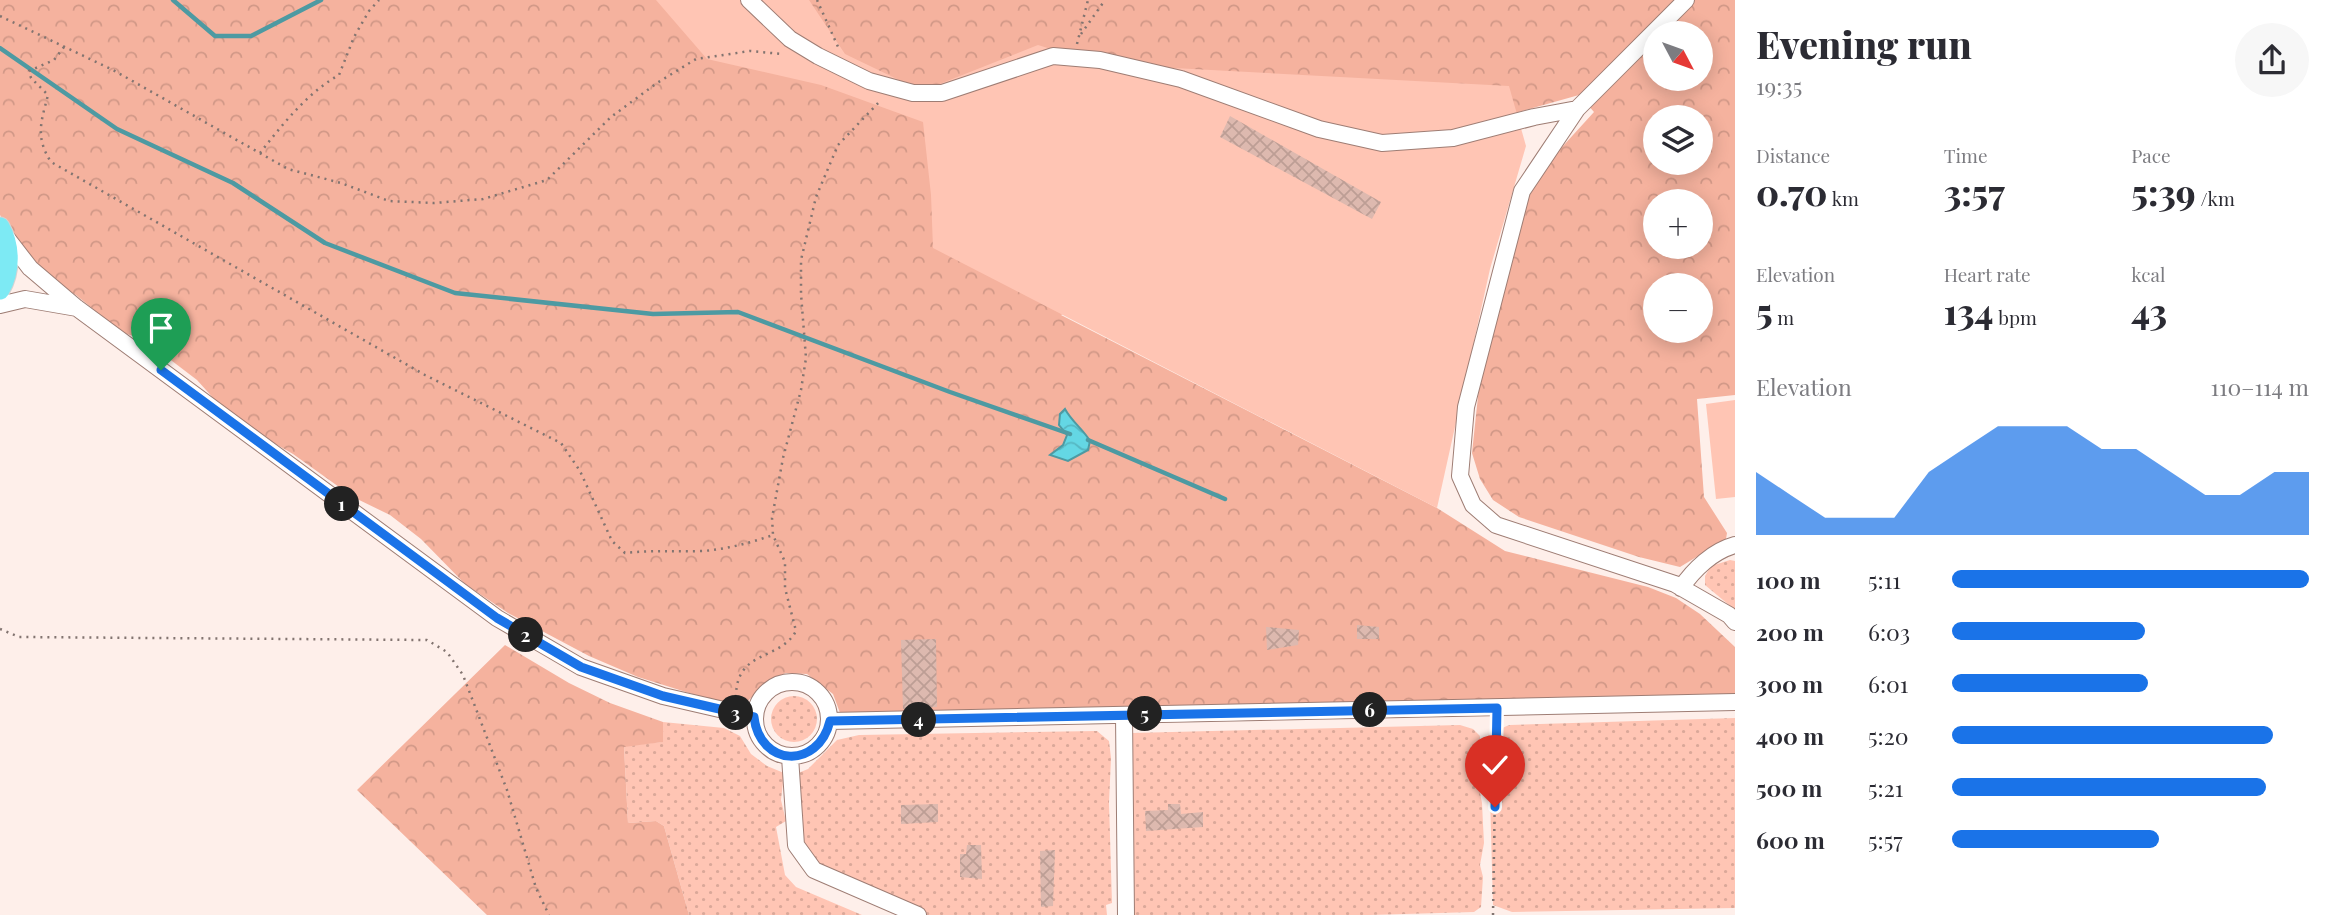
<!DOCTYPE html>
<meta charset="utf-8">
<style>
:root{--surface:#fff;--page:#f7f7f7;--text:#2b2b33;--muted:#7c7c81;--accent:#1a73e8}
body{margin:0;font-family:"Playfair Display",serif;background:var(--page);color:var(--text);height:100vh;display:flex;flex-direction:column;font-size:26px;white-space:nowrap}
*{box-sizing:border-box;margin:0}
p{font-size:23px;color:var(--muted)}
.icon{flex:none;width:38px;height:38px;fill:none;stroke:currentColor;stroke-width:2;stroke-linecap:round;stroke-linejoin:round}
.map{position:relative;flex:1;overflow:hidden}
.details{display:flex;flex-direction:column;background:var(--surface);width:595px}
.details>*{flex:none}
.needle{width:46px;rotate:131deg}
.buttons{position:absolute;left:1643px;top:21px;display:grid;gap:14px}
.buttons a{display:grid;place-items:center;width:70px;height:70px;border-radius:50%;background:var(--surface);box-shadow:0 4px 18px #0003;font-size:35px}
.pin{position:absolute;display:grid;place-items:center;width:60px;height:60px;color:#fff;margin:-72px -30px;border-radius:50% 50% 50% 0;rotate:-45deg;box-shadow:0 0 7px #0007}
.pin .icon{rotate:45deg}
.km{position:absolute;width:35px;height:35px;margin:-18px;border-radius:50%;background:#222;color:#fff;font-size:19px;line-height:35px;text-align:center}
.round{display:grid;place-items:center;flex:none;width:74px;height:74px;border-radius:37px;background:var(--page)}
.head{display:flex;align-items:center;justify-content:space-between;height:119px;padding:0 21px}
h1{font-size:38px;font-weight:800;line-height:52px}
.stats{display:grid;grid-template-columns:repeat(3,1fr);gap:10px;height:119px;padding:7px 21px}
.stats div{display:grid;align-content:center}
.stats b{font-size:35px;font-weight:800}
.stats small{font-size:19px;font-weight:400}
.stats p{font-size:19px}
.chart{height:196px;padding:14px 21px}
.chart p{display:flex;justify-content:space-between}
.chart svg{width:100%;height:126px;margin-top:7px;fill:var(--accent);opacity:.7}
ul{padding:0 21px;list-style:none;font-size:23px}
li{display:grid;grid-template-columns:112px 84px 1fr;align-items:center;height:52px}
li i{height:18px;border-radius:9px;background:var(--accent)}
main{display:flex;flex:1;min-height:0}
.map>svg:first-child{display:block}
.grass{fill:url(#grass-dots)}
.forest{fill:url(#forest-crowns);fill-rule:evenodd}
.park{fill:#ffc5b4}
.water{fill:url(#water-waves);stroke:#4d9aa2;stroke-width:2}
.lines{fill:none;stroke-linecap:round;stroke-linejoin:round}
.stream{stroke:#4d9aa2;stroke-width:4.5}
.building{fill:url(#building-cross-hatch)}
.minor-casing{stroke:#9e7d74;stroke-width:18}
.major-casing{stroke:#d5d3d3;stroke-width:21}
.path{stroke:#827470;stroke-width:2.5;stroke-dasharray:2 5;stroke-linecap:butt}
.minor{stroke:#fff;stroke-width:16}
.major{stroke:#7deaf4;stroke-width:19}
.route-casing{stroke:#fff;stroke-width:14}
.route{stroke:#1a73e8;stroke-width:9}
</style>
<main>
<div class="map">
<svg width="1735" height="915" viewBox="0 0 1735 915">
<defs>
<pattern id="grass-dots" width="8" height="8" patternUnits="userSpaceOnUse" patternTransform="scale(1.75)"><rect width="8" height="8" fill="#ffc5b4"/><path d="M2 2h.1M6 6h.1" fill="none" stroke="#daa899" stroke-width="1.8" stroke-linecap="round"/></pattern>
<pattern id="forest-crowns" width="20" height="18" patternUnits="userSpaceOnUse" patternTransform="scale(1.75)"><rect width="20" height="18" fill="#f5b29e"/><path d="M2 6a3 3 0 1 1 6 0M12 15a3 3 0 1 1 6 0" fill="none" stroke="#d19887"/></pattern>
<pattern id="water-waves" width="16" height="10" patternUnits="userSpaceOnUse" patternTransform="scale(1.75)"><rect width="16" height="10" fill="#64d7e4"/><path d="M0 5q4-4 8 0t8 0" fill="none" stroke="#56b7c2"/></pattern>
<pattern id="building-cross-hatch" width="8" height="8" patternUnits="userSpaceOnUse" patternTransform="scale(1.75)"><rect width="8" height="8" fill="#ddb9af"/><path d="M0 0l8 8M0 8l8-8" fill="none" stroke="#bd9e95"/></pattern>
</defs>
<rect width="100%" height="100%" fill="#feefea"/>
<path class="grass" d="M1730 560 1735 561V610L1705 585V576L1711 566Z
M771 719a23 23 0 1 1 46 0a23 23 0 1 1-46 0Z
M1735 718V908L1512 912 1493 905 1489 760C1492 744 1492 730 1510 725Z
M663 722 724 728 740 736 751 754 767 766 784 773 781 800 786 821 776 827 785 875 796 887 862 915H689L664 826 656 821 628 823 624 746 662 742Z
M1460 725 1473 729 1480 736 1475 767 1482 803 1483 824 1484 843 1480 865 1483 877 1481 907 1474 912 1370 915H1134L1124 743 1132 733Z
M1097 731 1109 741 1111 758 1109 803 1112 903 1106 905 1107 915H918L814 870 796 845 791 776 808 769 837 740 859 735Z"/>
<path class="forest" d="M0 0H1735V395L1697 399 1704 497 1727 533 1726 539 1680 567 1639 557 1519 517 1493 500 1480 479 1472 453 1479 387 1522 191 1594 112 1579 95 1483 122 1061 315 1437 508 1505 551 1648 587 1676 598 1700 614 1735 647V702L843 721 833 694 807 674 786 673 770 679 745 704 721 703 638 677 589 656 508 613 465 584 421 539 390 515 353 497 293 454 260 435 215 400 197 380 155 348 136 337 121 332 76 295 30 268 0 215ZM1656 33H1701V79H1656ZM1656 117H1701V163H1656ZM1656 201H1701V247H1656ZM1656 285H1701V331H1656Z
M505 645 569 683 610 703 663 722V742L624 747 628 823 656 821 664 826 689 915H487L357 790Z"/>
<path class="park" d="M656 0H809L845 54 922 91 1038 45 1099 64 1509 86 1526 146 1490 269 1437 508 933 248 931 195 923 122 821 85 707 59Z
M1735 400V497L1716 499 1706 404Z"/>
<path class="water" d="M1065 409C1072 422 1083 429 1090 441L1088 450 1068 461 1050 455 1063 445 1067 435 1059 425 1060 414Z"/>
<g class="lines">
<path class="stream" d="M173 0 215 36H251L321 0
M0 48 117 129 233 183 325 243 455 293 653 314 738 312 950 392 1070 434
M1088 440 1225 499"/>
</g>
<path class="building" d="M1230 116 1381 202 1372 219 1220 137Z
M1357 625 1379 627V639H1357Z
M1266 627 1299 630 1298 645 1267 650Z
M936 639 937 707 903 709 901 640Z
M938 804V822L901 824V805Z
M1168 804H1180L1181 814 1203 812V827L1146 831 1145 811 1168 810Z
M967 845H981L982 879 960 877V854H966Z
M1055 850 1053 906 1041 907 1040 851Z"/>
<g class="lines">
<defs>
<path id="minor" d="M749 0 790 39 818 56 869 81 913 93H942L1053 56 1100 60 1181 79 1319 129 1382 143 1453 138 1534 117 1577 109
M1686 0 1577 109 1522 191 1466 407 1460 476 1473 505 1496 525 1675 584 1729 615 1735 622
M6 237 30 268 77 308 497 618 581 667 663 696 754 717
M0 305 25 299 77 308
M1681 588C1694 569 1713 551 1735 545
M755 719a37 37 0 1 1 74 0a37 37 0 1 1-74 0Z
M1124 715 1126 915
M830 721 1735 702
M790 757 796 845 814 870 918 915"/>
<path id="major" d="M0 227C11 246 11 271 0 290"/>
</defs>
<use href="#minor" class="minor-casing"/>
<use href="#major" class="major-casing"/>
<path class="path" d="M817 0 839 49
M0 16 113 70 288 169 341 183 389 201 434 203 483 199 547 180 611 117 657 83 696 59 750 51 782 54
M1081 34 1105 0
M1077 44 1088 0
M64 47 54 60 29 71 31 78 48 95C41 122 35 137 51 162L425 375 561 443 580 471 612 541 625 553C651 550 676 552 703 551 727 549 750 543 773 535
M260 153C282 125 307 93 339 75L354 37 369 11 379 0
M0 629 19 637 427 640 447 652 463 675 507 790 536 888 549 915
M736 697C736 649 780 661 796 631L785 588V562L773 535 772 518 783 458 801 390 806 358 801 294V260L816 197 838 145 881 100
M1493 915 1496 722"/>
<use href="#minor" class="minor"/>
<use href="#major" class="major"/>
</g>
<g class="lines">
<defs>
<path id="route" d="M161 370 497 618 581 667 663 696 754 717C760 767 818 770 830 721L1497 708 1495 807"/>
</defs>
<use href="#route" class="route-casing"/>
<use href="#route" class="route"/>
</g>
</svg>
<div class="buttons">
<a><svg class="needle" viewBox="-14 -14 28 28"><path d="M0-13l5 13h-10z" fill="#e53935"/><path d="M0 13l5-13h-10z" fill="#7c7c81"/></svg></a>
<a><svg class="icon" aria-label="layers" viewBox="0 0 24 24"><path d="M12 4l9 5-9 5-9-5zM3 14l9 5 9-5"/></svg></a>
<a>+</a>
<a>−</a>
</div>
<div class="pin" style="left:161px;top:370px;background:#1e9e55"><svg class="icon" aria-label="arrive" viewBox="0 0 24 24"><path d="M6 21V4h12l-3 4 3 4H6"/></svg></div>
<div class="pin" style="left:1495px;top:807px;background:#d93025"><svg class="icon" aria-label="check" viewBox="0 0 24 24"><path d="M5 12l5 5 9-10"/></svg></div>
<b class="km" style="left:342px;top:504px">1</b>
<b class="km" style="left:526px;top:635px">2</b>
<b class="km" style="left:736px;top:713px">3</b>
<b class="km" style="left:919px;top:720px">4</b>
<b class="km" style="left:1145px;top:714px">5</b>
<b class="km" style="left:1370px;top:710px">6</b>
</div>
<section class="details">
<div class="head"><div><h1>Evening run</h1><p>19:35</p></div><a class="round"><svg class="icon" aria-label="share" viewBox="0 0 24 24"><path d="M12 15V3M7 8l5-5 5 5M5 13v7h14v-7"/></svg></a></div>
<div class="stats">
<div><p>Distance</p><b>0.70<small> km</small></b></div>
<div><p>Time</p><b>3:57</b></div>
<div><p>Pace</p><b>5:39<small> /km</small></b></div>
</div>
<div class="stats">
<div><p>Elevation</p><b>5<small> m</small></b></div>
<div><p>Heart rate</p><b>134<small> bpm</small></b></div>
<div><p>kcal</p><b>43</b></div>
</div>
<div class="chart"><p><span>Elevation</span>110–114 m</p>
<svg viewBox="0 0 160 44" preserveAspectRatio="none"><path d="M0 44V22L10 30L20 38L30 38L40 38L50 22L60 14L70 6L80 6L90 6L100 14L110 14L120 22L130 30L140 30L150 22L160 22V44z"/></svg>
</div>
<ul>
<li><b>100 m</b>5:11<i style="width:100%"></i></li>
<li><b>200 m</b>6:03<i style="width:54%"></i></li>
<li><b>300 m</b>6:01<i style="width:55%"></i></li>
<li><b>400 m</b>5:20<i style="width:90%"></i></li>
<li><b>500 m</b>5:21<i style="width:88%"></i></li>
<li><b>600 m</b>5:57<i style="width:58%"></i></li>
</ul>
</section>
</main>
